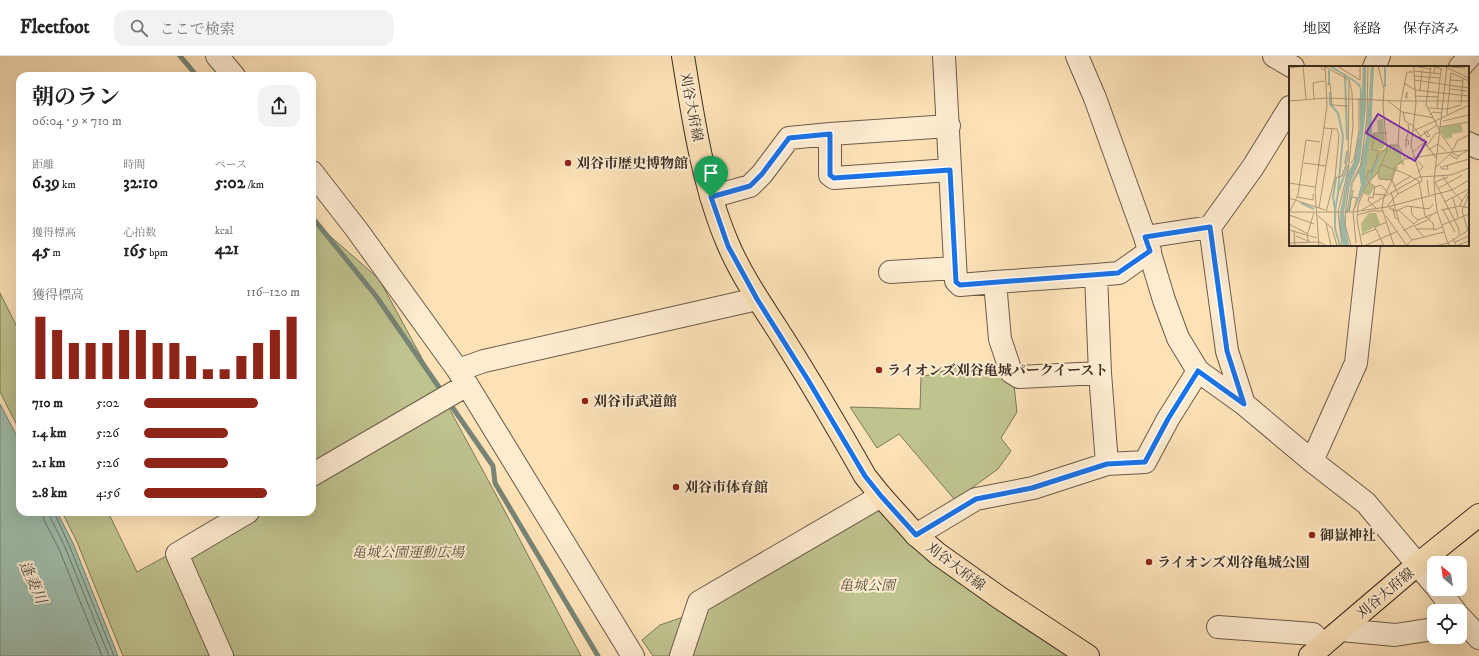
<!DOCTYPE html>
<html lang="ja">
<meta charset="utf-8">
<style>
:root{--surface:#fff;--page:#f2f2f2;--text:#222;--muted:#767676;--line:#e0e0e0;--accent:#8f2418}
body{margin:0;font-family:"IM FELL DW Pica","Noto Serif JP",serif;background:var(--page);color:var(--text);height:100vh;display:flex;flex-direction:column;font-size:15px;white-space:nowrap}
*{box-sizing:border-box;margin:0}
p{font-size:13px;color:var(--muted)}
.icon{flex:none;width:22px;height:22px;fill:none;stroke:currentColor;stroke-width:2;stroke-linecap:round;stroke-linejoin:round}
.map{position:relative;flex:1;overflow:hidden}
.details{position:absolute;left:16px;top:16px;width:300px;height:444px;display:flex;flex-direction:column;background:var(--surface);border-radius:12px;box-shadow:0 4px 16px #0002}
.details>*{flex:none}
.needle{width:26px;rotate:330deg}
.tools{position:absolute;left:1427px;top:500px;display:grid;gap:8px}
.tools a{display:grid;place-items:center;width:40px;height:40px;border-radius:8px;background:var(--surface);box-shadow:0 4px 16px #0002;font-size:20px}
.pin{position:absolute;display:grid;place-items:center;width:34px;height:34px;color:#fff;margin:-41px -17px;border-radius:50% 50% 50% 0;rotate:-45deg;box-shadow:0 0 4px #0007}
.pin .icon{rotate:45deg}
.round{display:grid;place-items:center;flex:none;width:42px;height:42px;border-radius:12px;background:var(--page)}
.summary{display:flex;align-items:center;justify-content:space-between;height:68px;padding:0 16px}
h1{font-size:22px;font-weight:700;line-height:30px}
.metrics{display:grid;grid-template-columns:repeat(3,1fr);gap:6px;height:68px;padding:4px 16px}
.metrics div{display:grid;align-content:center}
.metrics b{font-size:17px;font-weight:700}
.metrics small{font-size:11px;font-weight:400}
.metrics p{font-size:11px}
.chart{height:112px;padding:8px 16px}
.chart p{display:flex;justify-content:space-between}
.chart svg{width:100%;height:72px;margin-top:4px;stroke:var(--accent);stroke-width:6}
ul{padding:0 16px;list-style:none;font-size:13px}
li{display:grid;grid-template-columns:64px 48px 1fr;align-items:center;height:30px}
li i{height:10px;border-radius:5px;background:var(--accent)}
header{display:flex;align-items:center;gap:24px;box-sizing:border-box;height:56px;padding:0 20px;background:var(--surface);border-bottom:1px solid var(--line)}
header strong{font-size:19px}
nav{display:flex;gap:22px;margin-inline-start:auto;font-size:14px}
.search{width:280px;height:36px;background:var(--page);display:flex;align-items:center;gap:10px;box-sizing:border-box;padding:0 14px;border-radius:12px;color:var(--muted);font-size:15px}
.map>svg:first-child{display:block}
.green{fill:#bfc38f;stroke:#7d7859}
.water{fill:#9fbead;stroke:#778476}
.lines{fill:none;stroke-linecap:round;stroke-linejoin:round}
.shore{stroke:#6d7668;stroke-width:1}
.stream{stroke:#778476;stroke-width:5}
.minor-casing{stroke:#6c5b48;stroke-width:24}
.major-casing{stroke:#3b2e23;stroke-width:24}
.minor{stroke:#feecd1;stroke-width:22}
.major{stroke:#fde2b8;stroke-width:22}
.route-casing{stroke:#fff;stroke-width:8}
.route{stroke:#1a73e8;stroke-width:5}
.poi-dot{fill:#8f2418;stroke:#feecd1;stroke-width:1.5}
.labels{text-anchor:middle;stroke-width:4;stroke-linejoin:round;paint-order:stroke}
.street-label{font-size:14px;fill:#3b2e23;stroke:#feecd1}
.poi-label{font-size:14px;font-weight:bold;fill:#3b2e23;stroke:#feecd1;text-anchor:start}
.park-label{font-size:14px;font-style:italic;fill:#5c533e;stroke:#feecd1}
.water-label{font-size:15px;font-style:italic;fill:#545246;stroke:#feecd1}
.inset-river{fill:none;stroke:#9fbead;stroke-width:2}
.inset-road{fill:none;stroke:#af9a7c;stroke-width:1}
.view{fill:#7b2cbf;fill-opacity:0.15;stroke:#7b2cbf;stroke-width:2}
.inset-edge{fill:none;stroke:#3b2e23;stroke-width:2}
</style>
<header>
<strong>Fleetfoot</strong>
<div class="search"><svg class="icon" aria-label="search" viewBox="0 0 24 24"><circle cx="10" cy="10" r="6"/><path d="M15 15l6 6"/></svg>ここで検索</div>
<nav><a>地図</a><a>経路</a><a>保存済み</a></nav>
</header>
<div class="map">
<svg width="1479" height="600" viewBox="0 0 1479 600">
<rect width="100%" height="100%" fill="#fde2b8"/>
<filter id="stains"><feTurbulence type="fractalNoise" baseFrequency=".005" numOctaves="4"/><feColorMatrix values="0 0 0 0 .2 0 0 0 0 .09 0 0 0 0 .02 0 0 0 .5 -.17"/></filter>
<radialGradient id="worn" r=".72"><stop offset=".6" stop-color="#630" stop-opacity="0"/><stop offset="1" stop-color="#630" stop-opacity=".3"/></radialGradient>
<path class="green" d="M312 164 379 223 501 448 581 600H123L77 486 62 456H108L137 516 247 456H312Z
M0 237 20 277V375L0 336Z
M958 311 1003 318 1014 329 1017 356 1001 382 1011 395 998 413 955 444 899 378 877 392 850 351 920 353 921 321Z
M881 440 916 479 1093 600H653L642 584 660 569 689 559 699 546Z"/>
<path class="water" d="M0 348 20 386V456H57L73 487 118 600H0Z"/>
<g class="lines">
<path class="shore" d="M43 456 44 464 59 493 102 600
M49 456 50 461 65 491 109 600
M54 456 69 489 114 600"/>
<path class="stream" d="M180 0 197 20
M312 161 376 240 443 337
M448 345 493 410 495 427 598 600"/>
<defs>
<path id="minor" d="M217 0 234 20
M944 0 956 225 960 229 995 226
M1077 0 1095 42 1145 181 1164 244 1178 282 1198 315 1244 348 1312 405 1366 447 1434 528
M1274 0 1293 11
M1374 11 1379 0
M1460 11 1470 0
M949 70 830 78V119L834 122 950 114
M1468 87 1479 92
M312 116 357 174 458 314 633 600
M711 141 750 130 762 118 789 82 830 78
M1210 171 1253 111 1290 51
M1145 181 1210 171 1227 295 1244 348
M890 216 955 212
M1096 219 1119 217 1150 195
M458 314 484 305 757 243
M1100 317 1096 219 995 226 1000 283 1011 316 1019 321 1100 317 1107 408
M1312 405 1356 307 1369 189
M312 419 467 329
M916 479 976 443 1033 432 1107 408 1145 406 1168 363 1198 315
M1438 533 1455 555
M1460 561 1479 582
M1218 571 1313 578 1323 589
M1341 574 1395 579 1434 573
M222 600 177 498 248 456
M681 600 699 546 881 440"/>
<path id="major" d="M683 0C693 62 703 130 728 188 742 221 764 252 783 282 812 328 839 374 865 420L881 440 916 479 938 498 1000 542 1088 600
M1310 600 1418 508 1479 459"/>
</defs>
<use href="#minor" class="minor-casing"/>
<use href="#major" class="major-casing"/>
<use href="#minor" class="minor"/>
<use href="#major" class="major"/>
</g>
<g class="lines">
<defs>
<path id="route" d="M830 78V119L834 122 950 114 956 226 960 229 1118 217 1150 195 1145 181 1210 171 1227 295 1244 348 1198 315 1168 363 1145 406 1107 408 1032 432 976 443 916 479 881 440 865 420 808 324 757 243 728 190 711 141 750 130 762 118 789 82Z"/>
</defs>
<use href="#route" class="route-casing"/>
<use href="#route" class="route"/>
</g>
<g class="poi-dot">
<circle cx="568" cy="107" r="4"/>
<circle cx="879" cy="314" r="4"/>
<circle cx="585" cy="345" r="4"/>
<circle cx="676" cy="431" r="4"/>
<circle cx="1312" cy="479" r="4"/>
<circle cx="1149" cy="506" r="4"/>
</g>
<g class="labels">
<g class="street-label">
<text transform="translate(692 51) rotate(79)" y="5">刈谷大府線</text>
<text transform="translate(956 510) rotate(37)" y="5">刈谷大府線</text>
<text transform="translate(1385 537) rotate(-40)" y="5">刈谷大府線</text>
</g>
<g class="poi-label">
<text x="576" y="112">刈谷市歴史博物館</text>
<text x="887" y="319">ライオンズ刈谷亀城パークイースト</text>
<text x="593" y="350">刈谷市武道館</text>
<text x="684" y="436">刈谷市体育館</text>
<text x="1320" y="484">御嶽神社</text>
<text x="1157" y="511">ライオンズ刈谷亀城公園</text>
</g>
<g class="park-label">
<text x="408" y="501">亀城公園運動広場</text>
<text x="867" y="534">亀城公園</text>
</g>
<g class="water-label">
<text transform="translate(33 526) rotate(66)" y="5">逢妻川</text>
</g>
</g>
<g transform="translate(1289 10)">
<rect width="180" height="180" fill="#fde2b8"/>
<path d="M83 35V67H89L88 54 94 53 96 79 93 83H81L94 84 99 79H109L116 100 111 97 107 100 109 101 103 114 90 113V106L80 116 86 121 80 130 74 127 78 116 76 106ZM172 58 174 66 163 68V72L157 73 151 65 152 61ZM80 147H87L91 158 73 168 72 157Z" fill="#bfc38f"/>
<path d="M74 0H77V42L71 95 59 122 55 146H51L58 109 65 95 71 63V22L65 15 71 18 73 26ZM82 0H85L82 65 76 106 78 116 65 145 72 119 70 107 64 117 60 146H57L62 119 70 104 77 71ZM51 146 55 147 60 180H54L50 160Z" fill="#9fbead"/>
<path class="inset-river" d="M41 0 67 16M40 4V19M56 8 58 74M96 21V0M41 26V38L49 47 54 70 49 127M56 98 58 85M80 113 90 91M12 137 25 143M46 144 44 131 47 112M51 180 46 162V145L49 127 59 99"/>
<path class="inset-road" d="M14 0 17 33M31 0 34 4 37 1 60 14M48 0 71 14V0M142 0 137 39 146 55 180 39M154 0 180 12M163 1 176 2M0 2 15 0M125 5 152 8M125 6H118L112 35H180M145 7 146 1 153 3M125 10 151 12M125 14 180 22M162 14 174 15M115 17 126 24M38 18H41L43 39 59 40M161 23 178 25M126 24 180 30M131 25 133 4M126 30 149 31M37 32 112 35 109 78 116 93 148 88M116 32 118 26V33M25 33 24 17 35 15M0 35 37 32M99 35 113 46 145 52M172 37 174 13M139 42 158 43 172 39M148 42 152 3M114 46 116 55 124 60 147 92M141 49 144 46 152 47M158 49 162 7 180 15M154 55 180 49M150 61 180 56M35 62 48 63 50 70 46 112 37 146M124 65 146 55 150 64M135 65 138 71 141 70 137 64M150 65 163 84M130 71 148 59M117 74 120 64 119 58M137 81 146 68 150 66M117 82V74L120 75 119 79M139 84 149 78 157 85M124 86 137 75 135 73 132 75M163 86 168 75 180 69M163 87 169 90 178 85M148 88 180 84M161 89 168 93 170 89M88 91 89 84H83L85 67H98M129 95 134 101 129 106M15 97 37 100M62 97 65 93 70 65V32M93 99 115 107 130 115 136 150 144 157 145 164 153 161M151 100 153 103H159L158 99M153 101 180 93M146 102 163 86M89 106 90 113 103 114 109 128M153 109 163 124M46 112 53 110 59 93 60 14 63 26 64 60 59 106M138 114 140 129M80 116 77 111 80 105 82 106 88 91 101 79H109M80 116 86 121 84 132 80 131 79 135 87 142M146 116 170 163V169M146 116 159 111M0 117 26 121M86 121 92 119 99 127M104 121 122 110M150 122 173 109M163 124 173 135 171 140 180 142M102 126 110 156 123 174 118 179M84 128 97 129M146 128 148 145 160 180M146 128 145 114 158 0M180 128 173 145 180 168M8 131 24 134V128M63 131 68 132 64 146M0 132 36 144M164 132 169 151M173 135 180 125M155 136 180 123M98 140 109 128 133 115 122 80 127 37 125 6V0L141 3M101 140V143L107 145 118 140 140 143 144 138M122 141 123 149 129 154 149 146M30 142 43 63M93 142 95 131 130 111 162 109 180 102M93 142 105 180M104 142 106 152 110 153M73 144 95 131 103 114 106 101 116 93M109 144 125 158 129 154M152 144 171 140M154 144 166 166M0 146H27M27 146H64L98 141 163 124 180 114M60 146 64 124M64 146 67 177M0 147 9 129 17 74 31 76M0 149 25 158M28 149 43 162 48 180M68 149 83 145H94M97 150 118 180M37 157 42 180M0 158 19 168M153 159 180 148M125 160 139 154 143 148M126 161 135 171M127 163H145M0 164 28 172M5 164 6 180M114 165 125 159M72 169 87 163M7 170 19 175M164 172 167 180 180 175M123 174 155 166M20 176 18 170 25 146M166 176 180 170M0 177 30 176 38 180M30 180 26 125 38 40 36 0M53 180 49 146 59 104M62 180 56 159 57 140 60 121 72 99 73 89 78 51 79 0M73 180 68 154 69 140 76 121 89 106 98 85 94 39 95 23 89 0M75 180 109 165M95 180 86 161 98 156M146 180 159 177 178 165"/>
<path class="view" d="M89 48 137 76 126 95 77 67Z"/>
<rect width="180" height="180" class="inset-edge"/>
</g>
<rect width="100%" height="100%" filter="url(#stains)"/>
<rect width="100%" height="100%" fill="url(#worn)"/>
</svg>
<div class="tools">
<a><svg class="needle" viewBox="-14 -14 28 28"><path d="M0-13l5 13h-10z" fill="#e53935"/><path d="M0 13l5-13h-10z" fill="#767676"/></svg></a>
<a><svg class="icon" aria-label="locate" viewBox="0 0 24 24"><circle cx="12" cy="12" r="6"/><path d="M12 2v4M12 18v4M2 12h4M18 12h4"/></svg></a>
</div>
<div class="pin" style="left:711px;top:141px;background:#1e9e55"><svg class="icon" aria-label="arrive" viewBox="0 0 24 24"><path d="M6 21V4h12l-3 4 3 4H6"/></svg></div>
<section class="details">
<div class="summary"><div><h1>朝のラン</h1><p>06:04 · 9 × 710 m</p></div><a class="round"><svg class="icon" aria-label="share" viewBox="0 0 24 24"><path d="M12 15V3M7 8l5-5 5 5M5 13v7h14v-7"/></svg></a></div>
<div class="metrics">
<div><p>距離</p><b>6.39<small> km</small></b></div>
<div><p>時間</p><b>32:10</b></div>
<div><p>ペース</p><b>5:02<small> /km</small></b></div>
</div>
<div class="metrics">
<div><p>獲得標高</p><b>45<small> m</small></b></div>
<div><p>心拍数</p><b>165<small> bpm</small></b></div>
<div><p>kcal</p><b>421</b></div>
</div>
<div class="chart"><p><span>獲得標高</span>116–120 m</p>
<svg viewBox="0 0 160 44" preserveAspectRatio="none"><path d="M5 44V6M15 44V14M25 44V22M35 44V22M45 44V22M55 44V14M65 44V14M75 44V22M85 44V22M95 44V30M105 44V38M115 44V38M125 44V30M135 44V22M145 44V14M155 44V6"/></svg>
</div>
<ul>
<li><b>710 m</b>5:02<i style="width:73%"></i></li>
<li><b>1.4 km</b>5:26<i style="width:54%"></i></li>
<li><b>2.1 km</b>5:26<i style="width:54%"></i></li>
<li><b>2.8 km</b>4:56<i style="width:79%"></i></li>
</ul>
</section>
</div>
